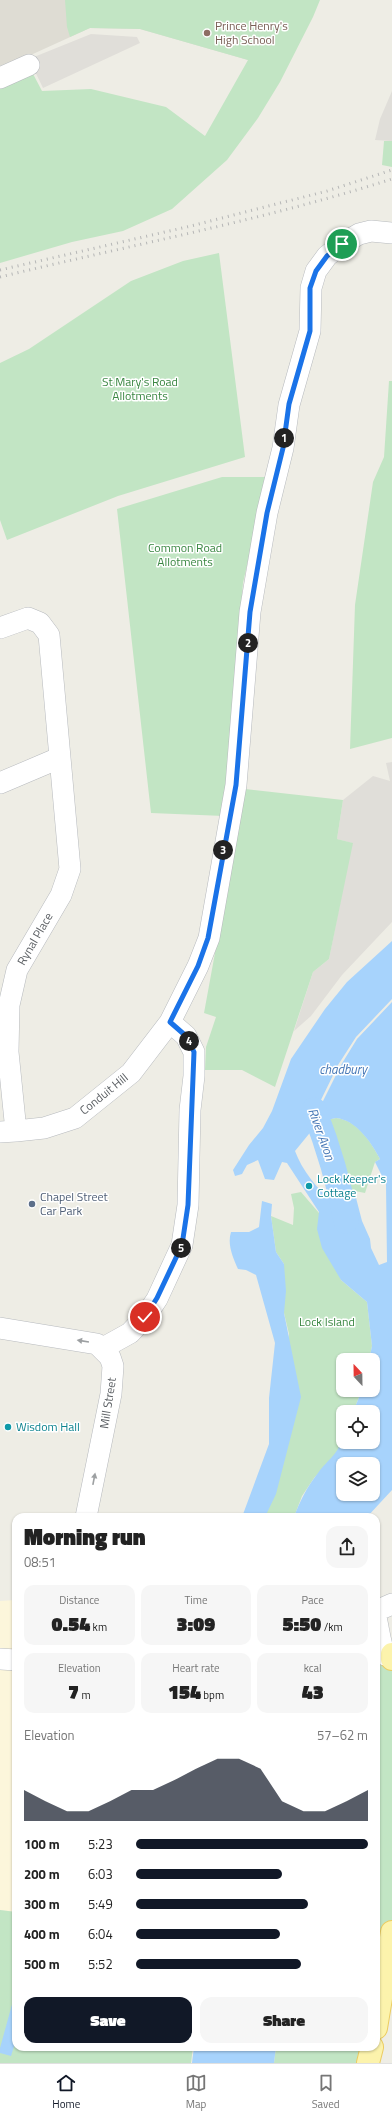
<!DOCTYPE html>
<meta charset="utf-8">
<style>
:root{--surface:#fff;--page:#f6f6f6;--text:#222;--muted:#767676;--line:#e0e0e0;--accent:#111827}
body{margin:0;font-family:"Titillium Web",sans-serif;background:var(--page);color:var(--text);height:100vh;display:flex;flex-direction:column;font-size:15px;white-space:nowrap}
*{box-sizing:border-box;margin:0}
p{font-size:13px;color:var(--muted)}
.icon{flex:none;width:22px;height:22px;fill:none;stroke:currentColor;stroke-width:2;stroke-linecap:round;stroke-linejoin:round}
.map{position:relative;flex:1;overflow:hidden}
.panel{position:absolute;left:12px;top:1513px;width:368px;height:538px;display:flex;flex-direction:column;background:var(--surface);border-radius:12px;box-shadow:0 1px 3px #0004}
.panel>*{flex:none}
.needle{width:26px;rotate:338deg}
.buttons{position:absolute;left:336px;top:1353px;display:grid;gap:8px}
.buttons a{display:grid;place-items:center;width:44px;height:44px;border-radius:8px;background:var(--surface);box-shadow:0 1px 3px #0004;font-size:20px}
.pin{position:absolute;display:grid;place-items:center;width:34px;height:34px;color:#fff;margin:-17px;border:2px solid #fff;border-radius:50%;box-shadow:0 1px 4px #0007}
.km{position:absolute;width:20px;height:20px;margin:-10px;border-radius:50%;background:#222;color:#fff;font-size:11px;line-height:20px;text-align:center}
.round{display:grid;place-items:center;flex:none;width:42px;height:42px;border-radius:12px;background:var(--page)}
.head{display:flex;align-items:center;justify-content:space-between;height:68px;padding:0 12px}
h1{font-size:22px;font-weight:800;line-height:30px}
.metrics{display:grid;grid-template-columns:repeat(3,1fr);gap:6px;height:68px;padding:4px 12px}
.metrics div{display:grid;align-content:center;border-radius:10px;background:var(--page);text-align:center}
.metrics b{font-size:20px;font-weight:800}
.metrics small{font-size:11px;font-weight:400}
.metrics p{font-size:11px}
.chart{height:112px;padding:8px 12px}
.chart p{display:flex;justify-content:space-between}
.chart svg{width:100%;height:72px;margin-top:4px;fill:var(--accent);opacity:.7}
.cta{display:flex;gap:8px;margin-top:auto;padding:8px 12px}
.cta a{flex:1;height:46px;border-radius:12px;background:var(--accent);color:#fff;font-size:16px;font-weight:800;line-height:46px;text-align:center}
.cta a+a{background:var(--page);color:var(--text)}
ul{padding:0 12px;list-style:none;font-size:13px}
li{display:grid;grid-template-columns:64px 48px 1fr;align-items:center;height:30px}
li i{height:10px;border-radius:5px;background:var(--accent)}
.dock{display:flex;justify-content:space-around;align-items:center;height:56px;border-top:1px solid var(--line);background:var(--surface);font-size:11px;color:var(--muted)}
.dock a{display:grid;justify-items:center;gap:2px}
.dock .selected{color:var(--accent)}
.map>svg:first-child{display:block}
.commercial{fill:#fcf6db}
.industrial{fill:#e0ded9}
.education{fill:#dedcd3}
.green{fill:#c2e5c4}
.water{fill:#a7d3fc;fill-rule:evenodd}
.pier{fill:#eeede5}
.lines{fill:none;stroke-linecap:round;stroke-linejoin:round}
.river{stroke:#a7d3fc;stroke-width:25}
.minor-casing{stroke:#b7babe;stroke-width:22}
.major-casing{stroke:#eccc60;stroke-width:24}
.minor{stroke:#fff;stroke-width:21}
.major{stroke:#fcf3ac;stroke-width:22}
.rail{stroke:#b5b6b6;stroke-width:3;stroke-dasharray:1 5;stroke-linecap:butt}
.oneway{fill:#9da0a2}
.route-casing{stroke:#fff;stroke-width:8}
.route{stroke:#1a73e8;stroke-width:5}
.education-dot{fill:#8d6e63;stroke:#fff;stroke-width:1.5}
.culture-dot{fill:#0f9aa8;stroke:#fff;stroke-width:1.5}
.service-dot{fill:#5c6f8a;stroke:#fff;stroke-width:1.5}
.labels{text-anchor:middle;stroke-width:3;stroke-linejoin:round;paint-order:stroke}
.education-label{font-size:12px;fill:#785e54;stroke:#fff;text-anchor:start}
.park-label{font-size:12px;fill:#398641;stroke:#fff}
.street-label{font-size:12px;fill:#5c6064;stroke:#fff}
.culture-label{font-size:12px;fill:#0d838f;stroke:#fff;text-anchor:start}
.service-label{font-size:12px;fill:#4e5e75;stroke:#fff;text-anchor:start}
.water-label{font-size:13px;font-style:italic;fill:#4778b6;stroke:#fff}
</style>
<div class="map">
<svg width="392" height="2063" viewBox="0 0 392 2063">
<rect width="100%" height="100%" fill="#eeede5"/>
<path class="commercial" d="M16 1600V1912L0 1910V1601Z"/>
<path class="industrial" d="M91 34 137 37 140 43 43 88 29 59Z
M392 91V141L375 140 380 119Z
M392 762V922L342 975 311 1016 294 1031 313 972 329 959 352 843 337 839 343 800 373 776 390 781 386 763Z"/>
<path class="education" d="M0 0H274L248 60 140 29 90 28 0 69Z"/>
<path class="green" d="M65 0H320L313 17 280 82 258 118 227 160 172 209 123 231 72 242 0 263V83L31 70 42 91 91 89 166 107 205 136 248 60 140 29 90 28 70 37 67 27Z
M384 141H392V167L382 165Z
M219 253 245 457 118 496 7 540 0 520V363L29 349 131 281 183 261Z
M389 381H392V738L350 749 355 605 373 482 384 457Z
M222 477H267L243 583 224 816 151 813 117 509Z
M245 789 343 800 337 839 353 843 329 959 313 972 275 1087 242 1070H205L206 1047 216 1017 204 1013Z
M336 1118C357 1120 371 1142 380 1159L375 1162 365 1193 340 1188 327 1120Z
M301 1192 319 1213 341 1280 367 1302 372 1346 369 1360H343V1390H362L353 1412H343V1438L338 1452 314 1478 302 1496 294 1517H261L289 1334 284 1313V1264L276 1252 271 1216 293 1225 294 1208 291 1194Z
M376 1656 392 1659V1932L376 2028Z
M0 1910 16 1912V2047H193L191 2063H0Z
M276 2047H372L368 2063H274Z"/>
<path class="water" d="M392 941V1490L367 1517H294C300 1501 307 1487 318 1473 329 1458 336 1457 343 1438V1442H373V1412H353L362 1390H373V1360H369L372 1346 367 1302 341 1280 322 1248 317 1229 319 1212 287 1163 282 1162 274 1180 265 1179 258 1160 247 1165 242 1174 235 1176 233 1170 249 1145 263 1128 272 1111 291 1059 325 1009 347 982ZM336 1118C356 1120 371 1142 380 1159L375 1162 386 1184 387 1262 379 1265 371 1248 370 1239 362 1221 355 1194 344 1186 336 1188V1197L333 1202C317 1189 302 1170 295 1151L313 1129 319 1136 322 1143 332 1139 327 1120ZM343 1464H373V1494H343Z
M262 1201 272 1204 271 1216 276 1252 284 1264 286 1291 284 1313 301 1397 276 1494 265 1517H242L269 1444V1398L275 1343 256 1275 246 1270 238 1269C233 1258 227 1244 231 1232H249L259 1227Z
M16 1990V2040L11 2056 0 2053V2048Z
M194 2047H276L274 2063H192Z"/>
<path class="pier" d="M392 999V1002L357 1039 341 1065 322 1103 327 1122 326 1123 319 1104 338 1065 356 1037Z"/>
<g class="lines">
<path class="river" d="M314 1110C328 1146 339 1182 346 1221"/>
<defs>
<path id="minor" d="M0 78 29 65
M0 628 28 618 40 623 49 635 70 869 61 895 17 970 9 1005 8 1052 16 1131 0 1132
M0 783 59 758
M16 1131 44 1128 75 1118 131 1073 170 1022 198 966 209 938 236 785 250 612 267 513 283 448 289 405 310 331 311 288 316 271 327 256 342 244 359 234 371 231 392 233
M0 1328 97 1344 110 1357 113 1366 111 1394 86 1517
M103 1348 130 1333 145 1317 157 1299 182 1245 188 1205 190 1110 194 1076V1052L186 1036 170 1022
M376 1611 392 1604
M376 1617C379 1630 380 1643 385 1655
M0 1659 16 1660"/>
<path id="major" d="M392 1654V1659
M376 2028 392 1932
M368 2063 372 2047"/>
</defs>
<use href="#minor" class="minor-casing"/>
<use href="#major" class="major-casing"/>
<use href="#minor" class="minor"/>
<use href="#major" class="major"/>
<path class="rail" d="M0 270 191 226 327 191 392 170
M0 277C131 245 264 220 392 179"/>
</g>
<defs><path id="oneway-solid" d="M-6-.8H1V-3.2L6.5 0L1 3.2V.8H-6Z"/></defs>
<g class="oneway">
<use href="#oneway-solid" transform="translate(83 1341) rotate(-171)"/>
<use href="#oneway-solid" transform="translate(94 1479) rotate(-79)"/>
</g>
<g class="lines">
<defs>
<path id="route" d="M145 1317 157 1298 182 1245 188 1205 194 1052 186 1036 170 1022 198 966 208 938 236 785 250 612 267 513 283 448 289 404 310 331V288L316 271 327 256 342 244"/>
</defs>
<use href="#route" class="route-casing"/>
<use href="#route" class="route"/>
</g>
<circle class="education-dot" cx="207" cy="33" r="4"/>
<g class="culture-dot">
<circle cx="309" cy="1186" r="4"/>
<circle cx="8" cy="1427" r="4"/>
</g>
<circle class="service-dot" cx="32" cy="1204" r="4"/>
<g class="labels">
<g class="education-label">
<text x="215" y="30">Prince Henry's<tspan x="215" dy="14">High School</tspan></text>
</g>
<g class="park-label">
<text x="140" y="386">St Mary's Road<tspan x="140" dy="14">Allotments</tspan></text>
<text x="185" y="552">Common Road<tspan x="185" dy="14">Allotments</tspan></text>
<text x="327" y="1326">Lock Island</text>
</g>
<g class="street-label">
<text transform="translate(35 939) rotate(-60)" y="4">Rynal Place</text>
<text transform="translate(104 1094) rotate(-39)" y="4">Conduit Hill</text>
<text transform="translate(108 1403) rotate(-81)" y="4">Mill Street</text>
</g>
<g class="culture-label">
<text x="317" y="1183">Lock Keeper's<tspan x="317" dy="14">Cottage</tspan></text>
<text x="16" y="1431">Wisdom Hall</text>
</g>
<g class="service-label">
<text x="40" y="1201">Chapel Street<tspan x="40" dy="14">Car Park</tspan></text>
</g>
<g class="water-label">
<text x="343" y="1074">chadbury</text>
<text transform="translate(322 1134) rotate(70)" y="5">River Avon</text>
</g>
</g>
</svg>
<div class="buttons">
<a><svg class="needle" viewBox="-14 -14 28 28"><path d="M0-13l5 13h-10z" fill="#e53935"/><path d="M0 13l5-13h-10z" fill="#767676"/></svg></a>
<a><svg class="icon" aria-label="locate" viewBox="0 0 24 24"><circle cx="12" cy="12" r="6"/><path d="M12 2v4M12 18v4M2 12h4M18 12h4"/></svg></a>
<a><svg class="icon" aria-label="layers" viewBox="0 0 24 24"><path d="M12 4l9 5-9 5-9-5zM3 14l9 5 9-5"/></svg></a>
</div>
<div class="pin" style="left:342px;top:244px;background:#1e9e55"><svg class="icon" aria-label="arrive" viewBox="0 0 24 24"><path d="M6 21V4h12l-3 4 3 4H6"/></svg></div>
<div class="pin" style="left:145px;top:1317px;background:#d93025"><svg class="icon" aria-label="check" viewBox="0 0 24 24"><path d="M5 12l5 5 9-10"/></svg></div>
<b class="km" style="left:284px;top:438px">1</b>
<b class="km" style="left:248px;top:643px">2</b>
<b class="km" style="left:223px;top:850px">3</b>
<b class="km" style="left:189px;top:1041px">4</b>
<b class="km" style="left:181px;top:1248px">5</b>
<section class="panel">
<div class="head"><div><h1>Morning run</h1><p>08:51</p></div><a class="round"><svg class="icon" aria-label="share" viewBox="0 0 24 24"><path d="M12 15V3M7 8l5-5 5 5M5 13v7h14v-7"/></svg></a></div>
<div class="metrics">
<div><p>Distance</p><b>0.54<small> km</small></b></div>
<div><p>Time</p><b>3:09</b></div>
<div><p>Pace</p><b>5:50<small> /km</small></b></div>
</div>
<div class="metrics">
<div><p>Elevation</p><b>7<small> m</small></b></div>
<div><p>Heart rate</p><b>154<small> bpm</small></b></div>
<div><p>kcal</p><b>43</b></div>
</div>
<div class="chart"><p><span>Elevation</span>57–62 m</p>
<svg viewBox="0 0 160 44" preserveAspectRatio="none"><path d="M0 44V25L10 32L20 38L30 38L40 32L50 25L60 25L70 19L80 12L90 6L100 6L110 12L120 32L130 38L140 38L150 32L160 25V44z"/></svg>
</div>
<ul>
<li><b>100 m</b>5:23<i style="width:100%"></i></li>
<li><b>200 m</b>6:03<i style="width:63%"></i></li>
<li><b>300 m</b>5:49<i style="width:74%"></i></li>
<li><b>400 m</b>6:04<i style="width:62%"></i></li>
<li><b>500 m</b>5:52<i style="width:71%"></i></li>
</ul>
<div class="cta"><a>Save</a><a>Share</a></div>
</section>
</div>
<nav class="dock">
<a class="selected"><svg class="icon" aria-label="home" viewBox="0 0 24 24"><path d="M3 11l9-7 9 7M6 9v11h12V9"/></svg>Home</a>
<a><svg class="icon" aria-label="map" viewBox="0 0 24 24"><path d="M3 6l6-2 6 2 6-2v14l-6 2-6-2-6 2zM9 4v14M15 6v14"/></svg>Map</a>
<a><svg class="icon" aria-label="saved" viewBox="0 0 24 24"><path d="M7 4h10v16l-5-4-5 4z"/></svg>Saved</a>
</nav>
